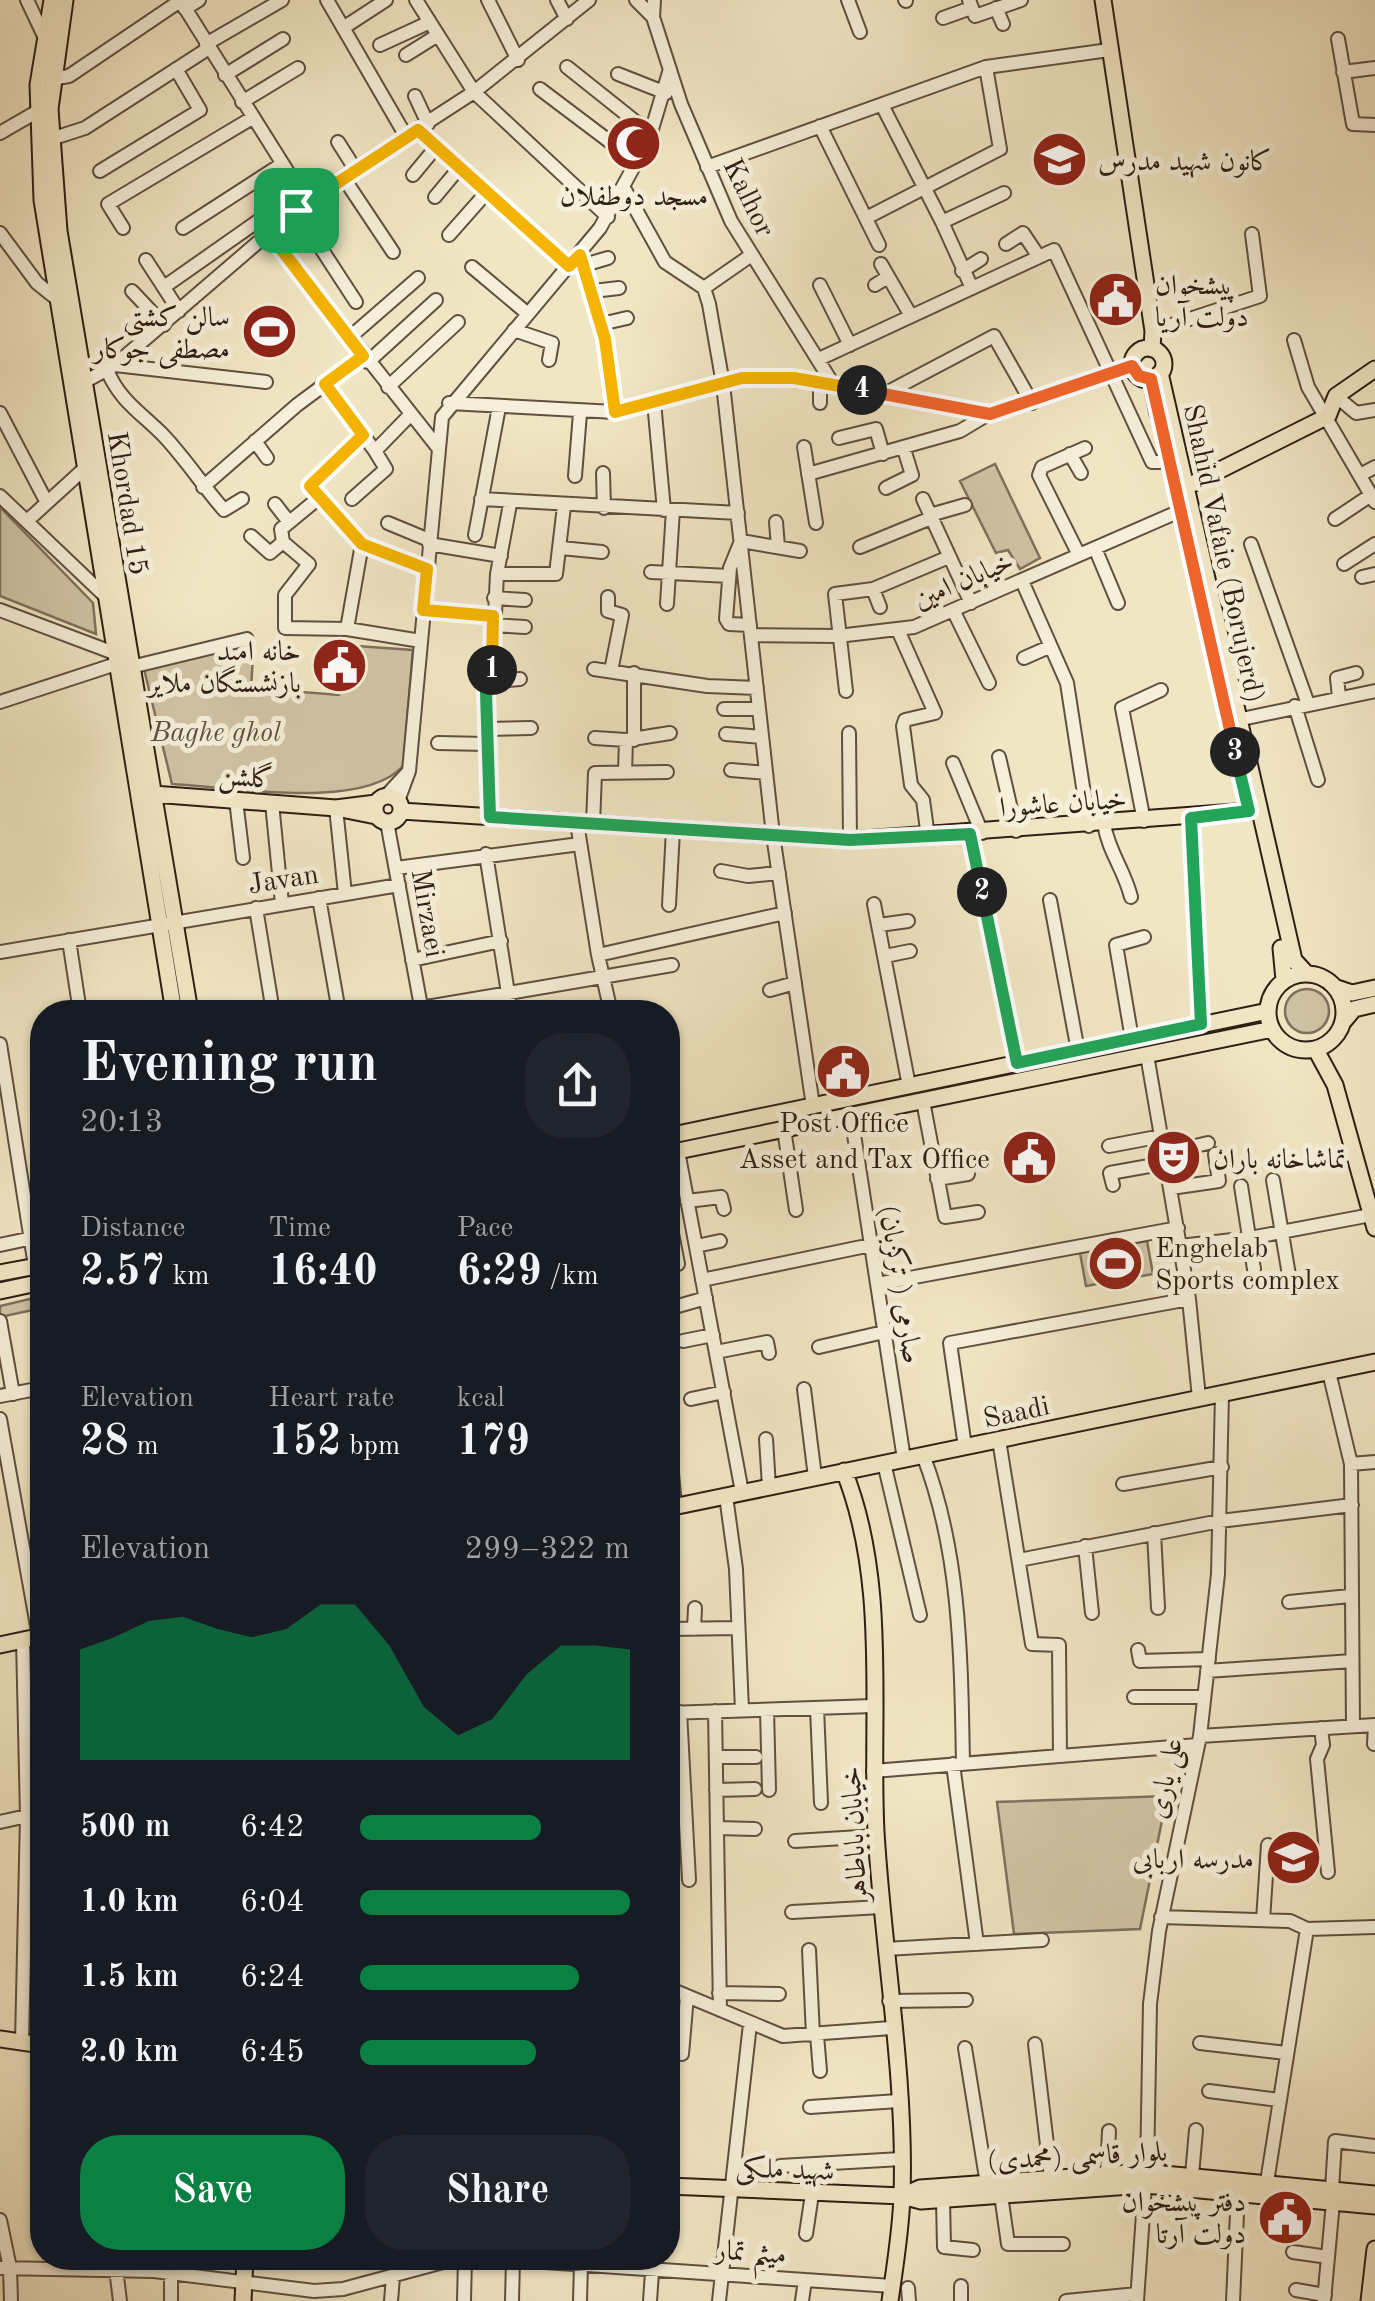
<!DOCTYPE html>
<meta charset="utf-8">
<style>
:root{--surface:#171b24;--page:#20242c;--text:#f1f3f6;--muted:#9ea1a6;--accent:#0b8043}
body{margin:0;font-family:"Old Standard TT",Amiri,serif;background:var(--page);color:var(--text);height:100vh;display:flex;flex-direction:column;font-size:38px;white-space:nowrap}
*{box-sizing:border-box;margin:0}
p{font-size:32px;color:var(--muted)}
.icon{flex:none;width:55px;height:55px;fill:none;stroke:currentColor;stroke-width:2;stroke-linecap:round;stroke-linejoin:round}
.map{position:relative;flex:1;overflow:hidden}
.drawer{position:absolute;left:30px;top:1000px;width:650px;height:1270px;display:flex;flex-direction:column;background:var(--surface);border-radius:40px;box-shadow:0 2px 8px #0004}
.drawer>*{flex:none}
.pin{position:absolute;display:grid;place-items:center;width:85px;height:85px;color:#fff;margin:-42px;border-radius:20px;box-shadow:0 5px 15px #0006}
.km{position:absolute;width:50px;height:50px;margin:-25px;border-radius:50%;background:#222;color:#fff;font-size:28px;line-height:50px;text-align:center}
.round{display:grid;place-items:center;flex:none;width:105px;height:105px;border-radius:40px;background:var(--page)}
.summary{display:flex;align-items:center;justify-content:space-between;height:170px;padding:0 50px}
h1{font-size:55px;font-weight:700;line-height:75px}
.figures{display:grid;grid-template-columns:repeat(3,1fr);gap:15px;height:170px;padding:10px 50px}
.figures div{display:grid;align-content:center}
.figures b{font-size:42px;font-weight:700}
.figures small{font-size:28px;font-weight:400}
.figures p{font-size:28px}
.chart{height:280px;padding:20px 50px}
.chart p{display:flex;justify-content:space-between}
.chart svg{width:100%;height:180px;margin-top:10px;fill:var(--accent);opacity:.7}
.button{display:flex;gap:20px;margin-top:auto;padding:20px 50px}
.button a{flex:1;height:115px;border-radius:40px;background:var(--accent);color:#fff;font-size:40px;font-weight:700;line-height:115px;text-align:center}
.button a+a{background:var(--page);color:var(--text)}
ul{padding:0 50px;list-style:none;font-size:32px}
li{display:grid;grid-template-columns:160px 120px 1fr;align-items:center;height:75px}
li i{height:25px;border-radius:12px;background:var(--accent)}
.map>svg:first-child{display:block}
.green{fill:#d0c4a6;stroke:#7f715d;stroke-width:2.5}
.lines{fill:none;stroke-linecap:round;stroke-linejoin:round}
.minor-casing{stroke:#5f5040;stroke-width:16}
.major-casing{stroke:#2e1e14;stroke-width:19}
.minor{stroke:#f6efd9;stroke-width:12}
.major{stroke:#f1e6c4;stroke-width:15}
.split-1-casing{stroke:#fff;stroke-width:20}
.split-2-casing{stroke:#fff;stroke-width:20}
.split-3-casing{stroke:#fff;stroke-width:20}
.split-4-casing{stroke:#fff;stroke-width:20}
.split-5-casing{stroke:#fff;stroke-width:20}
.split-1{stroke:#f5b400;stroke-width:12}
.split-2{stroke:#22a559;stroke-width:12}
.split-3{stroke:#22a559;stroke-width:12}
.split-4{stroke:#f0652b;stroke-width:12}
.split-5{stroke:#f5b400;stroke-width:12}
.labels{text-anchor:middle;stroke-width:10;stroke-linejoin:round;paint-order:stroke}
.poi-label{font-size:28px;fill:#2e1e14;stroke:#f6efd9;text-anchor:end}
.street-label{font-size:28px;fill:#2e1e14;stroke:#f6efd9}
.park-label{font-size:28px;font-style:italic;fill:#5f5040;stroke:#f6efd9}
</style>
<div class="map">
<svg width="1375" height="2301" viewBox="0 0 1375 2301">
<rect width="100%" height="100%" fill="#f1e6c4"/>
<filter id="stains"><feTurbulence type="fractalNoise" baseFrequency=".002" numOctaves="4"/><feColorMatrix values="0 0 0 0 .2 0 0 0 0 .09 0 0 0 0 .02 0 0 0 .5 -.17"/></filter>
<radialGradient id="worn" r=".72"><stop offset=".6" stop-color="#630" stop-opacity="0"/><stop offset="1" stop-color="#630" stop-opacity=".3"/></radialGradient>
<path class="green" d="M995 464 1040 558 1020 569 1008 550 996 553 960 481Z
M0 507 93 603 96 634 0 596Z
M254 641 251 688 339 695 343 645 413 650 403 766C363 811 229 787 172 784L144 669Z
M1285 1011a22 22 0 1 1 44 0a22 22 0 1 1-44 0Z
M1147 1241 1153 1274 1086 1286 1080 1253Z
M42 1296V1308L0 1317V1306Z
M1167 1796 1140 1929 1014 1934 997 1802Z"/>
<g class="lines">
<defs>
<path id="minor" d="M27 0 44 36
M180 0 306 201
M327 0 407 138
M416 0 474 92 608 217
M488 0 518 60
M557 0 567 19
M636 0 653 17
M654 0 653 17 681 104 731 221 833 384
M848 0 860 32
M905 0 906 1
M969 0 975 16 1021 0
M996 8 1003 24
M185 9 199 0
M943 18 971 8
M343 28 386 0
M1338 39 1353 124 1375 125
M206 44 282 0
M380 45 430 22
M406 55 438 35
M567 67 651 134
M1343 72 1375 68
M618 74 666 93
M225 75 283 39
M51 79 69 76 180 1
M540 89 638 163
M415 96 428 124
M242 102 298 68
M882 105 942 222
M820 126 879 245
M419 130 569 266
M0 133 38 111
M51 139 85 128 209 48
M338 142 357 172
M707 167 986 67 1109 50
M100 171 200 110 176 69
M413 175 437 146
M345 180 393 252
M625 190 665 262 704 288 709 304 723 384 773 835 813 1106
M435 197 460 167
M296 210 356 302
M866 218 1000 149 986 67
M123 228 108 204 252 118
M183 228 282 164
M268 232 439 449
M0 233 37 283 57 299
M449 235 487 192
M1006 244 1023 233 1037 254
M580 255 605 339 615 412
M146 260 179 311
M881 264 911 316
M584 265 608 258
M472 267 528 314
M962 271 981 259
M820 285 850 345
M875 285 888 277
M971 286 942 222 1004 193
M164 287 268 214
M704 288 750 256
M132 291 164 325
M593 291 619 288
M601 324 627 318
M514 330 552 343 549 360
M1153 331 1260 296 1252 234
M349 338 418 278
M1294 340 1308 387 1375 502
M819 359 1054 250 1152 462H1168
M368 362 436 300
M115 365 266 382
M107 370C120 401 140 412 163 435 185 458 203 486 224 510L242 499
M84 382 115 365 306 201 474 92 589 0
M325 384 375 451 410 415
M388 387 458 322
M886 393 994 336 1032 403
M1336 396 1356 413 1375 410
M654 402 664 510
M449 403 615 412 742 378 766 377 833 384 990 413 1133 366
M820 403V382
M0 413 46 501
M363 435 310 486 362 544 427 569
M839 438 876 429 883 454
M255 441 267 458
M804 447 816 523
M1070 454 1081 473
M603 473 604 508
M808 474 960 431 990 413
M1360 475 1375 467
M575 476 580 413
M203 487 297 405 363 356
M886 488 912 475 904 449
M0 496 105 596
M320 497 281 529 283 542 309 564 285 595V628L347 629 421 641
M352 499 386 469 375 451
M481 499 738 513
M923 499 971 603
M275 504 289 522
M930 515 965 505
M1335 519 1371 495
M27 521 84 469
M776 522 778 547
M388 523 429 540
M475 535 499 407
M251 536 270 553 283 542
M429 544 501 556
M1251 544 1308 704
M860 547 931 518
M561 548 602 552
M1095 548 1118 603
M1079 555 1039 475 1042 467 1085 448
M1344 564 1375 544
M651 572 729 576
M497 574H556L564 506
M1362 577 1375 574
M1022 581 1067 683 1089 826
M873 589 880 607
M608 597V611L622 615 611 671
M494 598 525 600
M667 604 673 510
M0 610 114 653
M423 610 493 616
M954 612 989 683
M492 625 525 627
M750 625 729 624 726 619 730 568 741 541 800 551
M347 629 362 544
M898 630 935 713 905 720 903 726 911 785 923 800 928 837
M751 635 838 636 914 627 1180 511
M1024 658 1049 647
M131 667 247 639
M594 669 707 686 757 688
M487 682 520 679
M846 691 835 594 873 589 949 557
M1339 697 1337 678 1356 673
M0 702 116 664
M1295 706 1318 780
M724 709H759
M1237 720 1375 691
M487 729 531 728
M849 733 850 840
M726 734 762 737
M595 738 626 740
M634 740V673
M438 743 487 744
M999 757 1016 831
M953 763 982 833
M731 770 766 773
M409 771 442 417 600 228 649 139 670 69
M625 772 626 740 670 733
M386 796 409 771 398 801
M236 800 243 858
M272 803 282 904
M336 808 345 894
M490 817 486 692 492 675 497 574 510 504
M1191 818 1201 1025
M1144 821 1122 708 1161 690
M387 822 422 1012
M577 823 598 955 785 913
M593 824 595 773 667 772
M1104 824C1109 853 1124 869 1131 897
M970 834 1017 1063
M486 854 511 1012
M396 868 580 844
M721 871 748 876 779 873
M319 898 339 1012
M1050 900 1078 1051
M874 904 909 1086
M669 905 673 830
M256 908 273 1012
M879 925 908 921
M69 940 80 1012
M0 952 399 885
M598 955 611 1012
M885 956 910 951
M412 960 501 941
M770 990 795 983
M421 1008 672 965
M1132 1039 1116 945 1144 937
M0 1044 35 1266
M1147 1055 1189 1299 1199 1398
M923 1101 945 1217 978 1212
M851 1115 904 1459
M784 1129 796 1210
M1109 1146 1162 1136
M678 1151 742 1492
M1165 1153 1208 1143
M937 1179 968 1174
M1273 1180 1290 1281
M1113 1185 1110 1173 1166 1163
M1241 1186 1254 1269
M1171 1188 1219 1181 1215 1154
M687 1201 721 1197 724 1209
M668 1213 678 1264
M0 1245 42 1236
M696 1246 720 1241
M1180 1246 1250 1238 1371 1215
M702 1280 871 1245
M877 1284 1178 1228
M678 1306 706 1298
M0 1321 13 1394
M683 1341 713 1335
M819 1347 884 1332
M716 1352 767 1342 769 1353
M1329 1372 1351 1464 1353 1726
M804 1389 815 1477
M0 1396 42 1388
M691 1399 724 1392
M0 1419 39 1637
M668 1429 675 1506
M766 1439 769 1487
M999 1440 1032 1644 1059 1645 1060 1756
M965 1447 950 1343 1189 1299
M923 1455C961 1553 961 1660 963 1764
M884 1463 920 1615
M1351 1464 1375 1462
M1123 1484 1222 1467
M726 1496 736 1569 742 1710
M1154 1533 1158 1608
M1085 1546 1092 1613
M668 1556 669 1560
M1019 1560 1220 1521 1352 1505
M1289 1602 1350 1596
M694 1629 695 1608
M1138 1650 1140 1661 1209 1659
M1207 1671 1352 1661
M1134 1697H1204
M817 1708 821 1803
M767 1710 769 1790
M715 1711 720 2010
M680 1712 689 1880
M668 1713 873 1706
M668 1713 669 1629 738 1628
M1321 1728 1323 1745 1317 1759 1328 1872
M1200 1736 1375 1725
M1374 1744 1375 1725
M716 1757H756
M953 1764 977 1944
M873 1771 1198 1745
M716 1790 755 1789
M0 1822 27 1816
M717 1828 755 1829
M795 1841 876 1836
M792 1912 881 1907
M1161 1917 1290 1921 1307 1929 1375 1927
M1263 1920 1268 1845
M885 1949 1042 1940
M809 1950 813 2035
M668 1988 783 2036 891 2028
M719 1993 779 1994
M889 2001 966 2000
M817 2035 820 2071
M22 2042 27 1816 23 1640
M1200 2043 1286 2053
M1035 2044 1051 2178
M965 2048 987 2184
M682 2054 687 1996
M1209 2091 1279 2100
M810 2107 898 2101
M668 2113 669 2096
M780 2166 901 2159
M1147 2172 1150 2004 1159 1931 1200 1736 1218 1574 1222 1394
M1107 2174 1109 2131
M1192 2175 1196 2130
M1267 2182 1307 1929
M1332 2189 1335 2141 1375 2146
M1001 2195 1008 2244H1063
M943 2199 944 2247 973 2250
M0 2220 10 2268 11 2301
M806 2234 812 2194
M1293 2252 1328 2257
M488 2258 892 2286
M0 2268 154 2271 314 2291 343 2289 458 2258
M116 2269 120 2301
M171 2273V2301
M961 2286V2301
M908 2288 909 2301
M1296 2290 1325 2295
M391 2301 393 2277
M464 2301 465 2258
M512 2301 513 2259
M580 2301 581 2264
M650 2301 653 2258
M719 2301 750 2024
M802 2301 805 2280
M1066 2301 1137 2294
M1137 2301 1145 2185
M1233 2301 1238 2191
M1324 2301 1333 2202"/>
<path id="major" d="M52 0 38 85 42 200 174 1012
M65 0 50 109 59 231 190 1012
M1103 0 1153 331 1152 349
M1132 364a16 16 0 1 1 32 0a16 16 0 1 1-32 0Z
M1160 373 1294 960 1306 973
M1151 379 1158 414
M1184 488 1328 416 1336 396 1375 369
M153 794 336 808
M375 809a13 13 0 1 1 26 0a13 13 0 1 1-26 0Z
M376 803 336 808 376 816
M401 811 850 840 1249 811
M1281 948 1284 980
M1268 1012a38 38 0 1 1 76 0a38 38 0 1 1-76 0Z
M1337 988 1352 993 1375 988
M1343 1022 1354 1009 1375 1004
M1316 1050 1335 1085 1375 1228
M668 1136 1268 1011
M668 1153 1272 1029
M0 1273 42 1265
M0 1291 42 1282
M844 1471C889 1583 870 1714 876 1832 883 1952 906 2075 902 2195 901 2230 895 2266 890 2301
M668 1508 1375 1362
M0 1645 42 1636
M0 2039 42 2045
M668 2186 902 2196 921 2201 1145 2185 1375 2206
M902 2196 920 2188 1143 2172 1375 2194
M243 2301 245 2258
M1369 2301 1375 2249"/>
</defs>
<use href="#minor" class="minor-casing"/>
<use href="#major" class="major-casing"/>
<use href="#minor" class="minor"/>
<use href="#major" class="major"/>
</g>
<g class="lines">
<defs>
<path id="split-1" d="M296 210 268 232 363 356 325 384 363 435 310 486 362 544 427 569 423 610 493 616 492 670"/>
<path id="split-2" d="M492 670 486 692 490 817 850 840 970 834 982 892"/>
<path id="split-3" d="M982 892 1017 1063 1201 1024 1191 818 1249 811 1235 752"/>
<path id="split-4" d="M862 390 990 414 1132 366 1139 376 1151 379 1235 752"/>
<path id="split-5" d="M296 210 418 130 569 266 580 255 605 339 615 412 742 378H794L862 390"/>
</defs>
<use href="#split-1" class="split-1-casing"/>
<use href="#split-2" class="split-2-casing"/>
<use href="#split-3" class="split-3-casing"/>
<use href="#split-4" class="split-4-casing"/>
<use href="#split-5" class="split-5-casing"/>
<use href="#split-1" class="split-1"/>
<use href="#split-2" class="split-2"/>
<use href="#split-3" class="split-3"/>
<use href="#split-4" class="split-4"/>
<use href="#split-5" class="split-5"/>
</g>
<defs>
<symbol id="mosque-disc" viewBox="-11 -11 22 22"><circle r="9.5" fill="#8f2418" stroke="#f6efd9"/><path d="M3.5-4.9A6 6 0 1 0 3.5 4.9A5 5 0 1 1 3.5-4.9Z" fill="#fff"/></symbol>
<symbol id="school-disc" viewBox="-11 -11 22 22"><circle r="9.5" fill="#8f2418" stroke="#f6efd9"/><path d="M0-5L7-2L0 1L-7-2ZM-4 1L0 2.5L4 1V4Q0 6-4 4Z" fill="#fff"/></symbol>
<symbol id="civic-disc" viewBox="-11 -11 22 22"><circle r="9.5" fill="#8f2418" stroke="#f6efd9"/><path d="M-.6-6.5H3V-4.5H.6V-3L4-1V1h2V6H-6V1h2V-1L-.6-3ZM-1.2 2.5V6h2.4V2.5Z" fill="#fff"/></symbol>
<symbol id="stadium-disc" viewBox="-11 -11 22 22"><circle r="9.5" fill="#8f2418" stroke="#f6efd9"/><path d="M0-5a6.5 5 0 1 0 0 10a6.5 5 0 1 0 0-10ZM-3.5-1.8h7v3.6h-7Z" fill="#fff"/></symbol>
<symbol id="theatre-disc" viewBox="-11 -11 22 22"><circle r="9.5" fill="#8f2418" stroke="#f6efd9"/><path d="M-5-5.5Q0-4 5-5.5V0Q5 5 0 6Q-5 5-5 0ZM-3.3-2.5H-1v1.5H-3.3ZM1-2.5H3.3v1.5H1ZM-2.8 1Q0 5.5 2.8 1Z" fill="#fff"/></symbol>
</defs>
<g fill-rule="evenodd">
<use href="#mosque-disc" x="602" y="112" width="63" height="63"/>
<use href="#school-disc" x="1028" y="128" width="63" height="63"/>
<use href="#civic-disc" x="1084" y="268" width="63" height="63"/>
<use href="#stadium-disc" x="238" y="300" width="63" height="63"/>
<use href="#civic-disc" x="308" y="634" width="63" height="63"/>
<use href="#civic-disc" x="812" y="1040" width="63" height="63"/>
<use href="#civic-disc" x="998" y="1126" width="63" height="63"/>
<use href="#theatre-disc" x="1142" y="1126" width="63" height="63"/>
<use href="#stadium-disc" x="1084" y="1232" width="63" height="63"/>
<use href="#school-disc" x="1262" y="1826" width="63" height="63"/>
<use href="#civic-disc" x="1254" y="2186" width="63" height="63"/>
</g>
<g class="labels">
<g class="poi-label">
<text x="1098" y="170" text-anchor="start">کانون شهید مدرس</text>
<text x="634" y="205" text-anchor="middle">مسجد دوطفلان</text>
<text x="1155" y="294" text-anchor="start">پیشخوان<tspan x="1155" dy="32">دولت آریا</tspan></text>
<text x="230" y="326">سالن کشتی<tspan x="230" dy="32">مصطفی جوکار</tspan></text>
<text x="301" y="660">خانه امید<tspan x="301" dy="32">بازنشستگان ملایر</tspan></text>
<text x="844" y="1132" text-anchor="middle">Post Office</text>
<text x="990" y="1168">Asset and Tax Office</text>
<text x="1213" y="1168" text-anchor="start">تماشاخانه باران</text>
<text x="1155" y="1257" text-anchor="start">Enghelab<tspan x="1155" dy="32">Sports complex</tspan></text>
<text x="1254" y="1868">مدرسه اربابی</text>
<text x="1246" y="2211">دفتر پیشخوان<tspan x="1246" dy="32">دولت آرتا</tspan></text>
</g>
<g class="street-label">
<text transform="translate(750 197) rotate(64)" y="10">Kalhor</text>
<text transform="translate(129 503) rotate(81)" y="10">Khordad 15</text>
<text transform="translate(1225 553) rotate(78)" y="10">Shahid Vafaie (Borujerd)</text>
<text transform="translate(963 579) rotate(-23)" y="10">خیابان امین</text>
<text transform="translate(246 776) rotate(4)" y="10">گلشن</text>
<text transform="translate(1063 802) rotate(-4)" y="10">خیابان عاشورا</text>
<text transform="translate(283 878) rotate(-9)" y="10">Javan</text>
<text transform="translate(429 913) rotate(80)" y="10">Mirzaei</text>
<text transform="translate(902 1284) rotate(81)" y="10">صارمی ( ترکزبان)</text>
<text transform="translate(1016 1411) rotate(-12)" y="10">Saadi</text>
<text transform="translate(1164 1778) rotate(-78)" y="10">علی یاری</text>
<text transform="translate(853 1834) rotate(-93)" y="10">خیابان باباطاهر</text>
<text transform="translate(1077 2155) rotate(-3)" y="10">بلوار قاسمی (محمدی)</text>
<text transform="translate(785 2168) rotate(2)" y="10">شهید ملکی</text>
<text transform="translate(751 2251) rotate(4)" y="10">میثم تمار</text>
</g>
<g class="park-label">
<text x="216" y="741">Baghe ghol</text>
</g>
</g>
<rect width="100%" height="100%" filter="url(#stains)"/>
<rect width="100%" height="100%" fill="url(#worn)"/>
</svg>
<div class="pin" style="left:296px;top:210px;background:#1e9e55"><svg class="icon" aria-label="arrive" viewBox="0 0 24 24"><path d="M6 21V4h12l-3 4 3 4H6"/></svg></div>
<b class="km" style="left:492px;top:670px">1</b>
<b class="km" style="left:982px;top:892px">2</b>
<b class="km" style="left:1235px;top:752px">3</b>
<b class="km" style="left:862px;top:390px">4</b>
<section class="drawer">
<div class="summary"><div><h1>Evening run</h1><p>20:13</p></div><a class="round"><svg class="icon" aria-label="share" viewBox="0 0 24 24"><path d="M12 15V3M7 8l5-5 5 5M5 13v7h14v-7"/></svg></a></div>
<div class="figures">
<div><p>Distance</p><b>2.57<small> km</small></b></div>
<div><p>Time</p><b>16:40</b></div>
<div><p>Pace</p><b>6:29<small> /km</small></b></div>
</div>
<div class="figures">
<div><p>Elevation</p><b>28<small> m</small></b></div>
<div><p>Heart rate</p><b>152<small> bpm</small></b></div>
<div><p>kcal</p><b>179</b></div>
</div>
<div class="chart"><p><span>Elevation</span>299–322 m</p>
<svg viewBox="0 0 160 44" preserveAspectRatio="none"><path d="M0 44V17L10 14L20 10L30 9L40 12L50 14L60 12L70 6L80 6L90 16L100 31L110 38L120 34L130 23L140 16L150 16L160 17V44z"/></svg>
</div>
<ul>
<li><b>500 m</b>6:42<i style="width:67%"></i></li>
<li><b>1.0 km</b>6:04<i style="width:100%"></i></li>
<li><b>1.5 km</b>6:24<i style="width:81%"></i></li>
<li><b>2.0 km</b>6:45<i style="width:65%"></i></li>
</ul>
<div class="button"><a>Save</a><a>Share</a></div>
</section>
</div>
